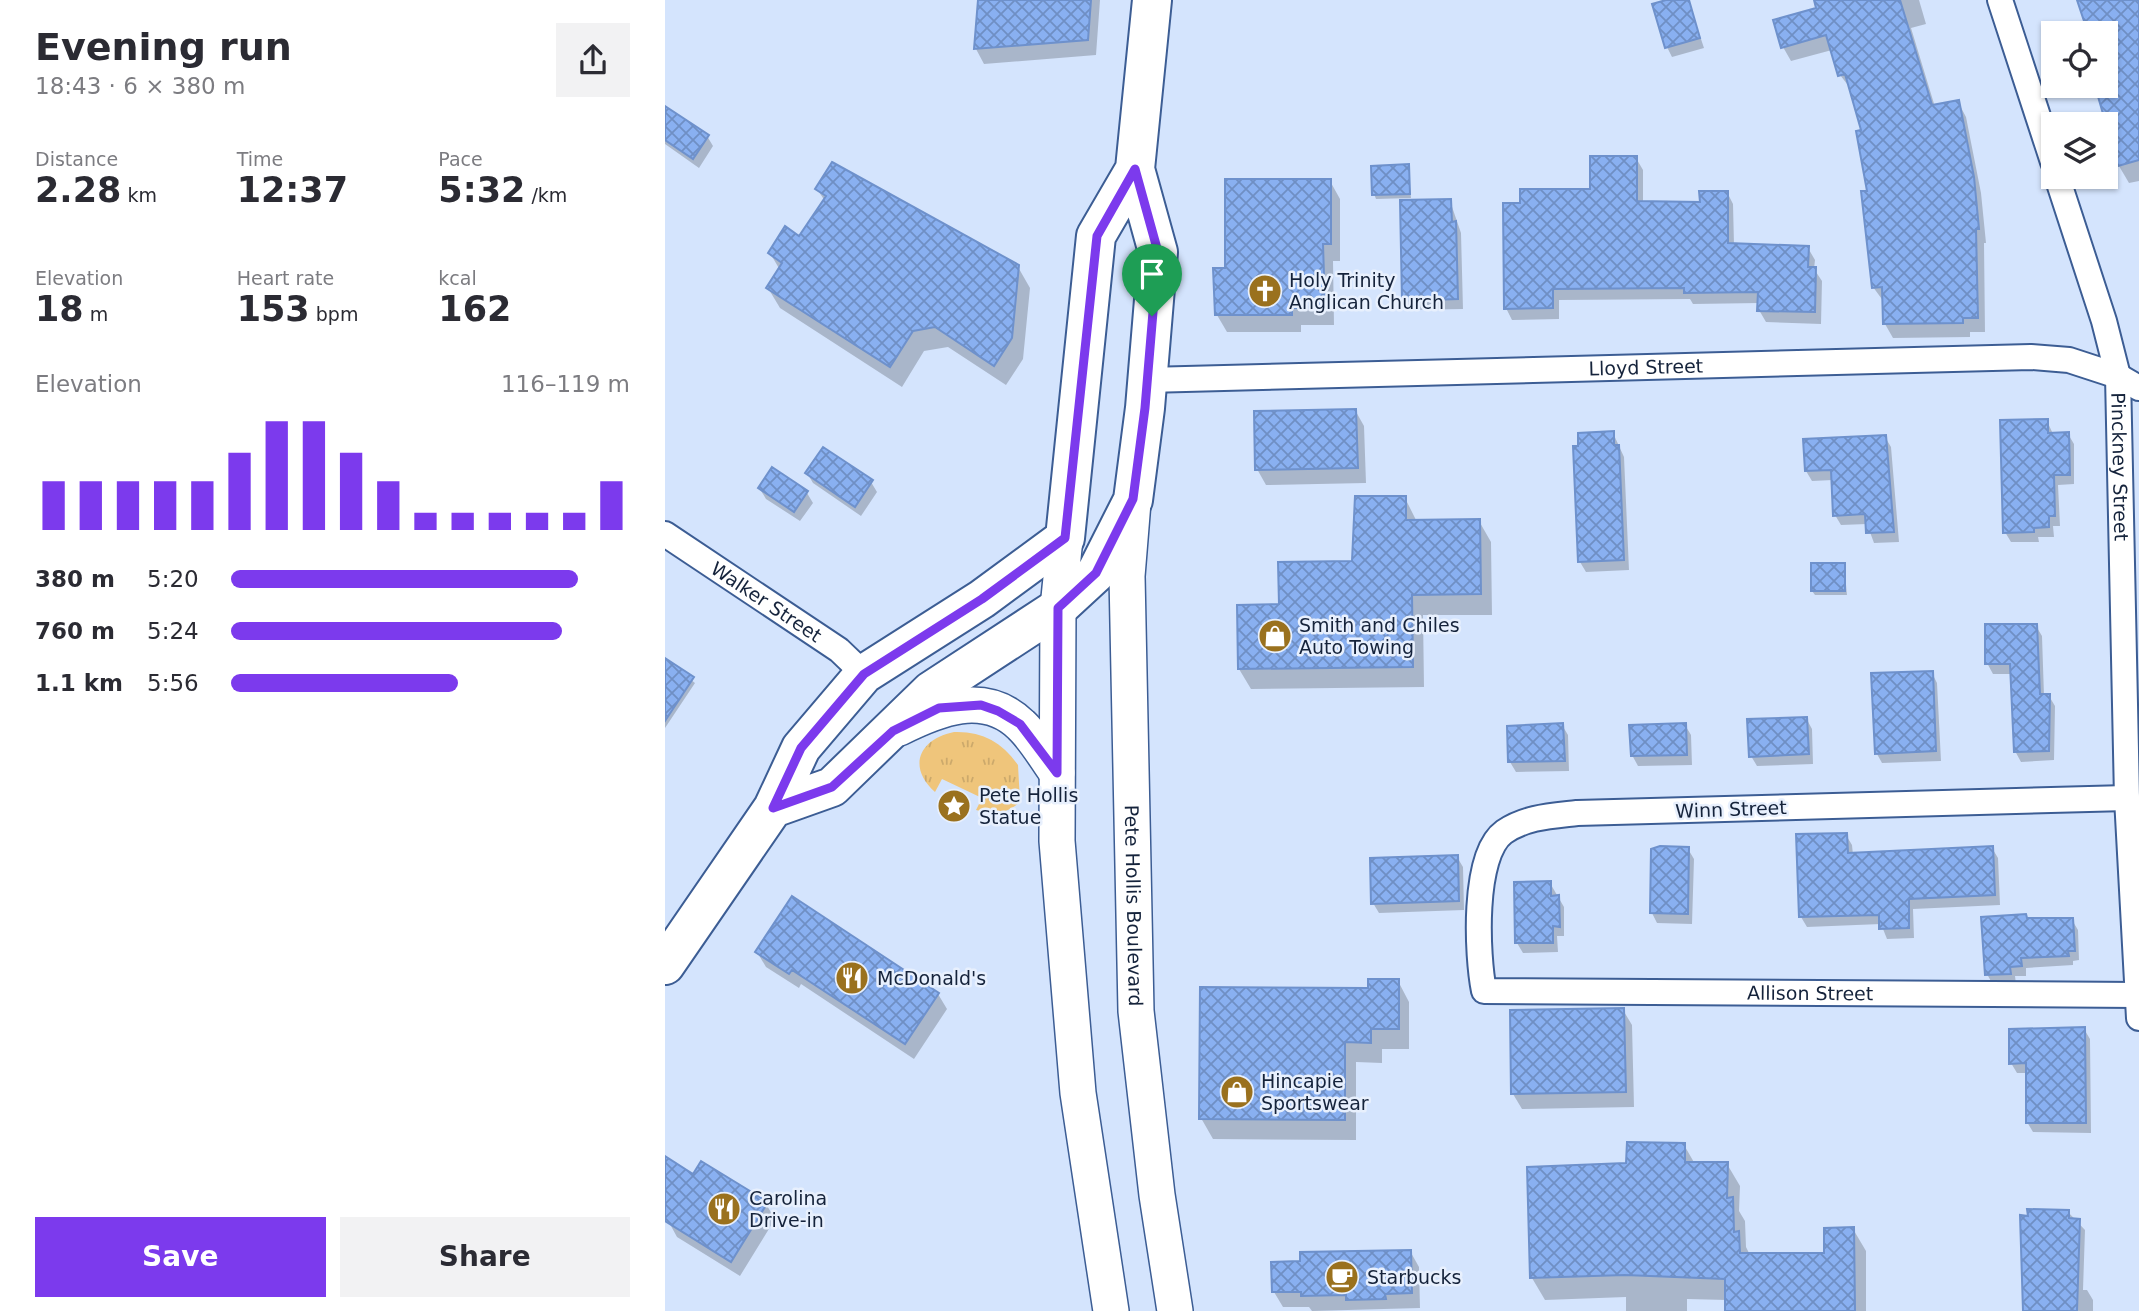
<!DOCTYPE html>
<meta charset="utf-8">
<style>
:root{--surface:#fff;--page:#f2f2f3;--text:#2b2b33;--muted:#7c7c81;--accent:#7c3aed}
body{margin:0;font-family:"DejaVu Sans",sans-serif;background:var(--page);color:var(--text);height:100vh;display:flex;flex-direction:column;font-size:26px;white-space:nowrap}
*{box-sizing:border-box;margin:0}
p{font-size:23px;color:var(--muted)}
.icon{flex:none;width:38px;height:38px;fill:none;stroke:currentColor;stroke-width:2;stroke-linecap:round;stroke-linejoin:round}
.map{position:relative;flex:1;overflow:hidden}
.panel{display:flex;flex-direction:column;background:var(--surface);width:665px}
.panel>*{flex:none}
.tools{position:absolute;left:1376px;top:21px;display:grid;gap:14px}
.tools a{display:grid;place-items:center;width:77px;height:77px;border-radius:0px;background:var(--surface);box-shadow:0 2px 5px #0004;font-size:35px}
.pin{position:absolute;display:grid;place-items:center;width:60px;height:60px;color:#fff;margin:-72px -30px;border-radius:50% 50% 50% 0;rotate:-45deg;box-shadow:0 0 7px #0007}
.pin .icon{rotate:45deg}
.round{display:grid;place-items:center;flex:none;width:74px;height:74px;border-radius:0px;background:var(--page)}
.head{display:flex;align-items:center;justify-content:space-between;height:119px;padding:0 35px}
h1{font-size:38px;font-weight:600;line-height:52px}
.stats{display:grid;grid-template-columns:repeat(3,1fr);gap:10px;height:119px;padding:7px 35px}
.stats div{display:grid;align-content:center}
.stats b{font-size:35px;font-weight:600}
.stats small{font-size:19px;font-weight:400}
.stats p{font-size:19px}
.chart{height:196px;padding:14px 35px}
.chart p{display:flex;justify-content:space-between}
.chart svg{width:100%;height:126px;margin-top:7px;stroke:var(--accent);stroke-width:6}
.button{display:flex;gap:14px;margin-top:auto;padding:14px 35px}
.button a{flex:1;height:80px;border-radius:0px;background:var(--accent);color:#fff;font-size:28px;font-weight:600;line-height:80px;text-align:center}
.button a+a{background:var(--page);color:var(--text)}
ul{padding:0 35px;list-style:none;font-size:23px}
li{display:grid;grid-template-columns:112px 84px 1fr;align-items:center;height:52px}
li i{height:18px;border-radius:9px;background:var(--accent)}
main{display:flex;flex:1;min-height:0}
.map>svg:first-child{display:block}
.grass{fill:url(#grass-tufts)}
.shadow{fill:#0003}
.building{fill:url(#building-cross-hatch);stroke:#6e91cc;stroke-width:2}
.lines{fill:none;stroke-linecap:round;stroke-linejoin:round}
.minor-casing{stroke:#3c5d94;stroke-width:28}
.secondary-casing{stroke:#3c5d94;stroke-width:38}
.primary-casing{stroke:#3c5d94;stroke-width:42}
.minor{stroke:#fff;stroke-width:24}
.secondary{stroke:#fff;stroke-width:35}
.primary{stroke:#fff;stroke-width:38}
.route-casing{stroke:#fff;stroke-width:14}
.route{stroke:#7c3aed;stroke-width:9}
.labels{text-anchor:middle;stroke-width:5;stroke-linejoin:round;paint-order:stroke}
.poi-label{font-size:19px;fill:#15233b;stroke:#e8f0fd;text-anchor:start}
.street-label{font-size:19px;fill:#15233b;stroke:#e8f0fd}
</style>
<main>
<section class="panel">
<div class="head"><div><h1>Evening run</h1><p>18:43 · 6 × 380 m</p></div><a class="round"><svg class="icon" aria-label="share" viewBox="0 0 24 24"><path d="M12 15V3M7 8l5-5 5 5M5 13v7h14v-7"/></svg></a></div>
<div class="stats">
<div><p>Distance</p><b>2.28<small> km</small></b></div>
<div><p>Time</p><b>12:37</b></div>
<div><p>Pace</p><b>5:32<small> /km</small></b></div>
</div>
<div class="stats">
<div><p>Elevation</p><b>18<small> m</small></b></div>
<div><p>Heart rate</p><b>153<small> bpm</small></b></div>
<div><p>kcal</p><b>162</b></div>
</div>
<div class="chart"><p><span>Elevation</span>116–119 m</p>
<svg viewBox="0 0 160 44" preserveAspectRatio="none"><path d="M5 44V27M15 44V27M25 44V27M35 44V27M45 44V27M55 44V17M65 44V6M75 44V6M85 44V17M95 44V27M105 44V38M115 44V38M125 44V38M135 44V38M145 44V38M155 44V27"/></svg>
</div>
<ul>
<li><b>380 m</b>5:20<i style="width:87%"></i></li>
<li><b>760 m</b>5:24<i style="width:83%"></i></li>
<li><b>1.1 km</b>5:56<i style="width:57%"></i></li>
</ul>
<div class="button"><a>Save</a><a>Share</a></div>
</section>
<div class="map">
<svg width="1474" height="1311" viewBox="0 0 1474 1311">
<defs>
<pattern id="grass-tufts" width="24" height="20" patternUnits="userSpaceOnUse" patternTransform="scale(1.75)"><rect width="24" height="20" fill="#efc57b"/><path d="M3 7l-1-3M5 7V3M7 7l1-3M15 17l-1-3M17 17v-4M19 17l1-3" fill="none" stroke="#cca96b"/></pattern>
<pattern id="building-cross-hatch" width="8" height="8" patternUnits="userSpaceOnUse" patternTransform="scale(1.75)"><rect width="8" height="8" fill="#89b0f1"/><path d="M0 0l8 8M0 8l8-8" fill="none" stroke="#6f8fc4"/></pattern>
</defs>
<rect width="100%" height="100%" fill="#d4e4fd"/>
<path class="grass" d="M289 732C317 731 337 742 353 765L355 802C341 814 329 815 311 810L317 798 277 779 270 792C242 767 254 739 289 732Z"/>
<path class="shadow" d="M314 0H435L431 55 319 64 311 49Z
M1007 0H1023L1039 48 1007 57 1002 47Z
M1151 0H1254L1261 24 1246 28 1270 107 1293 102 1301 117 1316 193 1321 243H1319L1320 332H1305V337L1228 338 1220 324 1219 302 1208 287 1198 131 1186 89 1175 75 1167 50 1126 61 1118 47 1154 9Z
M1414 0H1474V181L1464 183 1454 166 1431 86H1440V33H1425Z
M0 108 42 136 48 146 34 168 0 144Z
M971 158 978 170V203H1036L1062 192 1068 204 1069 245 1143 248 1150 260 1149 269 1157 281 1156 324 1101 322 1094 310 1095 303 1028 304 1025 299 894 300V319L847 320 841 308 857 205 927 191Z
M743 166 746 198 711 199 709 194Z
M665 181 675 199V261H668L669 325H636V332H562L552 315 561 269Z
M152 189 353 267 365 288 358 359 341 385 283 347 259 351 237 387 115 308 103 288 115 270 105 253 135 238 160 201Z
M785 201 796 233 798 309 744 310 739 300Z
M690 410 699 426 701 483 601 485 592 469Z
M1382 421 1388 434H1403L1409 444V484L1393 485 1395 526H1388L1389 537H1373L1374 542H1346L1340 532Z
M948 433 959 457 964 570 921 572 915 562Z
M1220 437 1226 447 1234 542 1209 543 1202 524 1176 525 1170 515 1168 480 1147 481 1141 471Z
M142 473 206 482 212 492 196 516 148 483Z
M95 489 142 493 148 503 135 521 101 499Z
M740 498 752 522 814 521 826 542 827 615H758L759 687 586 689 574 669 616 606 689 562Z
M1179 564 1182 595H1150L1147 591Z
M1371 626 1377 636 1379 696H1384L1390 706 1389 760 1356 762 1350 751 1348 674H1328L1322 663Z
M0 660 30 683 0 728Z
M1267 673 1272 683 1276 761 1217 763 1212 754Z
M1141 718 1147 729 1148 764 1092 766 1086 756Z
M897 725 903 735 904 771 851 772 845 762Z
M1020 725 1026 735 1027 765 973 766 967 755Z
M1181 835 1187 845 1188 855 1327 848 1333 858 1335 905 1248 909 1249 938 1222 939 1216 924 1142 927 1136 917Z
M1023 849 1029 859 1027 924 992 923 987 913Z
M792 857 798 867 799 910 714 913 708 903Z
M885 883 899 907V936H892L893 952 858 953 852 943Z
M1363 920H1407L1413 930 1414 960 1408 961V965L1361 968V976H1350L1351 984 1328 985 1322 974Z
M92 952 273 994 282 1009 249 1059 136 984 134 988 101 967Z
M733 981 744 1002V1049H717V1063L691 1062V1140L548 1139 536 1118 705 990Z
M958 1010 967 1025 969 1107 857 1109 848 1094Z
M1419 1029 1425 1039 1426 1133 1368 1132 1362 1122 1363 1073H1352L1346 1063Z
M1019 1145 1030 1164H1062L1075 1186 1074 1211 1080 1221 1081 1247 1085 1255H1161L1188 1229 1201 1251V1311H1062V1300L1022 1299V1311H961V1297L880 1300 867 1278 963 1165Z
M0 1159 29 1176 101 1204 110 1219 75 1276 12 1237 0 1215Z
M1403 1212 1420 1230 1418 1290H1422L1428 1300V1311H1432H1360Z
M745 1251 754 1267 755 1308 647 1311 644 1307H618L609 1292Z"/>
<path class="building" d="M313 0H426L423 40 309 49Z
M1001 0H1024L1035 38 1000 48 987 4Z
M1149 0H1235L1267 105 1294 100 1309 177 1314 229H1311L1313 318H1298V323L1218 324 1217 287 1207 288 1196 191H1202L1191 131 1196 130 1180 74 1173 76 1161 35 1116 48 1108 20 1151 8Z
M1412 0H1474V160L1453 166 1430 86H1440V33H1423Z
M0 106 44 135 28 159 0 140Z
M925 156H972V201L1035 202 1034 191H1063V243L1144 246 1143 267H1151L1150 312 1092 311 1093 292 1019 293V288L888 289V308L839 309 838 203H855V189H925Z
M167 162 354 265 347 338 329 366 270 327 248 331 225 367 101 288 117 263 103 253 120 226 134 236 161 196 150 189Z
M744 164 745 194 707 195 706 166Z
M560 179H666V244H658L660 308H627V315H550L548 268H560Z
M786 199 787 222 791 221 793 299 737 301 735 200Z
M691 409 693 468 590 470 589 411Z
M1383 419V433L1404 432 1405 475H1389L1390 516H1384V527L1369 528V532L1338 533 1335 420Z
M949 431V445H954L959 560 913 562 908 446H913V433Z
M1221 435 1229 532 1201 533 1200 514 1168 516 1166 470 1140 471 1138 439Z
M158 447 208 480 190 507 140 473Z
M107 467 143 491 129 512 93 488Z
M690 496H741V520L815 519 816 594 747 595 748 667 573 669 572 605 614 604 613 562 687 561Z
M1146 563H1180V591H1146Z
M1320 624H1372L1375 694H1385L1384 751 1349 752 1345 664H1320Z
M0 658 29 677 0 721Z
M1268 671 1271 751 1210 754 1206 673Z
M1142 717 1144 754 1084 757 1082 719Z
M898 723 900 761 843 762 842 726Z
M1021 723 1022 755 966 756 964 725Z
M1182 833 1183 853 1328 846 1330 895 1244 899V928L1214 929V915L1134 917 1131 834Z
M995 846 1024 847 1023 914 985 913 986 849Z
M793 855 794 901 706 904 705 858Z
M886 881V896L894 895 895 927 888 926V943H850L849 882Z
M127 896 274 993 240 1044 127 970 124 974 90 952Z
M1361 914 1362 918H1408L1410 951H1403L1404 956 1356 958 1357 966 1345 967 1346 974 1320 975 1316 917Z
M703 979H734V1029H706V1043L680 1042V1120L534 1119 535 987 703 988Z
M959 1008 961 1092 846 1094 845 1010Z
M1420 1027 1421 1123H1361V1063L1344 1064V1029Z
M962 1142 1020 1143V1162H1063L1062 1198 1068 1197 1069 1232 1074 1231 1075 1253H1159V1228L1189 1227 1190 1311H1060V1279L960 1275 865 1278 862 1167 961 1163Z
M0 1156 28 1174 36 1161 103 1202 66 1262 0 1221Z
M1362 1209 1404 1210V1218L1415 1219 1412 1311H1358L1355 1215 1363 1216Z
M746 1250 747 1293 720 1294 721 1299 681 1300V1295L636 1296V1292H607L606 1262 635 1261V1252Z"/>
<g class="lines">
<defs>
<g id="minor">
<path d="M1335 0 1388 162"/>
<path id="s1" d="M1392 177 1439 321 1453 376 1462 798 1474 1018"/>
<path id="s2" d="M482 380 1366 357 1404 360 1453 376 1474 388"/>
<path id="s3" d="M0 534 174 650 199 674"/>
<path id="s4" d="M1462 798 912 813C886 816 861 817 839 832 807 855 812 956 819 991L1473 995"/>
</g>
<g id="secondary">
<path id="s5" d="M468 502 462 576 471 1011 492 1195 510 1311"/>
<path d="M400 538 393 608 392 841 413 1093 446 1311"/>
<path d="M234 728C272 709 319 689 356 725 370 738 381 758 392 773"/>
</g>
<path id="primary" d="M108 808 167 787 266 691 393 608 431 573 468 500 480 408 493 252 470 169 487 0
M0 965 108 808 136 748 199 674 317 599 400 538 431 236 470 169"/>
</defs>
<use href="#minor" class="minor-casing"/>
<use href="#secondary" class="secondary-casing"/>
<use href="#primary" class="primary-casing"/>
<use href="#minor" class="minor"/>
<use href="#secondary" class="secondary"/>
<use href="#primary" class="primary"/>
</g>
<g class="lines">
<defs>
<path id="route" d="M470 169 493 252 480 408 468 499 431 573 393 608 392 773 355 724 333 711 316 705 274 708 228 731 167 787 108 808 136 748 199 674 317 599 400 538 432 236Z"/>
</defs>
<use href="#route" class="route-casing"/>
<use href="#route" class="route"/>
</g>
<defs>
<symbol id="church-disc" viewBox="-11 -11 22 22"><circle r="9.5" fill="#9a711e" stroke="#e8f0fd"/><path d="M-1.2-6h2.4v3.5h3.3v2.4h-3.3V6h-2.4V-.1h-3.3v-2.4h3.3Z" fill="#fff"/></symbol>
<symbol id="shop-disc" viewBox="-11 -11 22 22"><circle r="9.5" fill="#9a711e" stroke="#e8f0fd"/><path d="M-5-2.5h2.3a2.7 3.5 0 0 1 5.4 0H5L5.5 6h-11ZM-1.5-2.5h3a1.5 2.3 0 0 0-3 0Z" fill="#fff"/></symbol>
<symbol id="sight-disc" viewBox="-11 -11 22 22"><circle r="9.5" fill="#9a711e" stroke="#e8f0fd"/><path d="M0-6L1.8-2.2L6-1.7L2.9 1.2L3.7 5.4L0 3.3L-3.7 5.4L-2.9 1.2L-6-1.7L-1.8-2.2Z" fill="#fff"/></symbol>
<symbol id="restaurant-disc" viewBox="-11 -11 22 22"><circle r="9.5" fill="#9a711e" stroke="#e8f0fd"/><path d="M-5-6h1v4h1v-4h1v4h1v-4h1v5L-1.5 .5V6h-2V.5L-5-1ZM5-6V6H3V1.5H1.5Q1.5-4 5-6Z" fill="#fff"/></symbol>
<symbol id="cafe-disc" viewBox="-11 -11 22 22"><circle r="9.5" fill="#9a711e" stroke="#e8f0fd"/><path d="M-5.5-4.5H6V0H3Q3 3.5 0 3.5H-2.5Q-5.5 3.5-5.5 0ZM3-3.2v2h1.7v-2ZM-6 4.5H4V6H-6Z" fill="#fff"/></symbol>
</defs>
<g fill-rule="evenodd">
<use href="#church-disc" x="581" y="272" width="38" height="38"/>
<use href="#shop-disc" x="591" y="617" width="38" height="38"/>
<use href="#sight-disc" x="270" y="787" width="38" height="38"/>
<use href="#restaurant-disc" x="168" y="959" width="38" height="38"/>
<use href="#shop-disc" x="553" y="1073" width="38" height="38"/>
<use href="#restaurant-disc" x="40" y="1190" width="38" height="38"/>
<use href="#cafe-disc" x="658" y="1258" width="38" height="38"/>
</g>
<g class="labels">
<g class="poi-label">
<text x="624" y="287">Holy Trinity<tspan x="624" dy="22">Anglican Church</tspan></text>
<text x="634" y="632">Smith and Chiles<tspan x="634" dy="22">Auto Towing</tspan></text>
<text x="314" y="802">Pete Hollis<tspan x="314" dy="22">Statue</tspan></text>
<text x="212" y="985">McDonald's</text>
<text x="596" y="1088">Hincapie<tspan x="596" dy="22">Sportswear</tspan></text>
<text x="84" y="1205">Carolina<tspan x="84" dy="22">Drive-in</tspan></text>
<text x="702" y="1284">Starbucks</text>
</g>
<g class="street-label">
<text dy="7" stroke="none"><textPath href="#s2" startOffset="499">Lloyd Street</textPath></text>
<text dy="7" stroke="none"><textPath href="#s1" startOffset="299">Pinckney Street</textPath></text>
<text dy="7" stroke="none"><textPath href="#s3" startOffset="122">Walker Street</textPath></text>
<text transform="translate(1066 809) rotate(-2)" y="7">Winn Street</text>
<text dy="7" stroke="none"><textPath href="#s5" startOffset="404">Pete Hollis Boulevard</textPath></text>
<text dy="7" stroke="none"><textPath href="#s4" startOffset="1118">Allison Street</textPath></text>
</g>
</g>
</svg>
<div class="tools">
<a><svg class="icon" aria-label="locate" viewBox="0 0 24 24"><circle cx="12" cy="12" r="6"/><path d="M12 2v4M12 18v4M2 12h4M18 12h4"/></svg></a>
<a><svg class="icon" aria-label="layers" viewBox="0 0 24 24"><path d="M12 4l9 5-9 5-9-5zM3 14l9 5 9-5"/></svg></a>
</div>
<div class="pin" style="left:487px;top:316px;background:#1e9e55"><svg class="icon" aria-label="arrive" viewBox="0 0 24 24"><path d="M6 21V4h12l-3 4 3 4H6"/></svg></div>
</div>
</main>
